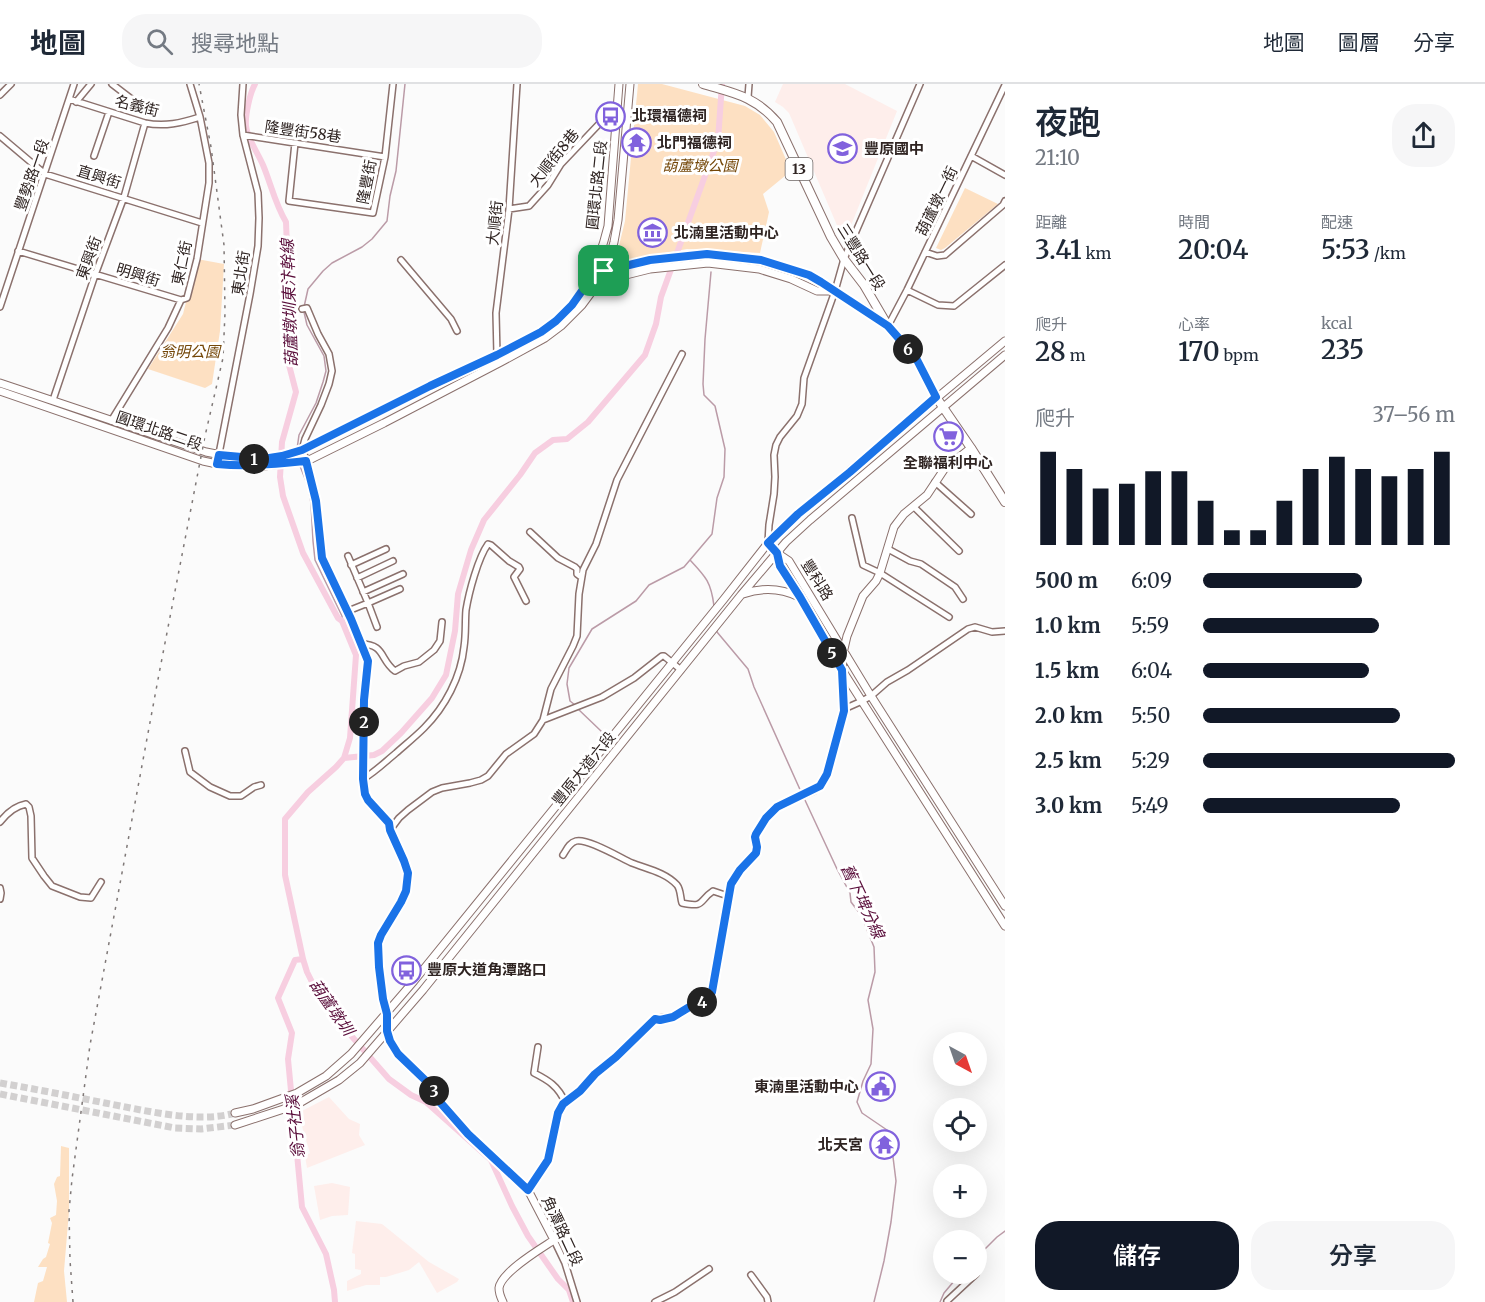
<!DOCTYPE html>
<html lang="zh-TW">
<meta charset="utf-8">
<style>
:root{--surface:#fff;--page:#f6f6f7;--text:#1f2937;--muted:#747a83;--line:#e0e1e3;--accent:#111827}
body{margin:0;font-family:Merriweather,"Noto Sans TC",serif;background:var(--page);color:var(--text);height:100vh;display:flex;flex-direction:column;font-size:22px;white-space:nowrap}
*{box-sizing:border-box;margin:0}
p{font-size:20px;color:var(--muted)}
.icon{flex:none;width:33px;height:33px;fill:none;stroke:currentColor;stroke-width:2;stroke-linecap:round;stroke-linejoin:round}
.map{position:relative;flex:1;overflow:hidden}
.side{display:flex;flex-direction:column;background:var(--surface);width:480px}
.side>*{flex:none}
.needle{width:39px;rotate:140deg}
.fabs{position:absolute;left:933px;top:948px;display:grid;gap:12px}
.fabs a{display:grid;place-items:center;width:54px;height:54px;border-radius:50%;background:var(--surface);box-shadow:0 6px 24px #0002;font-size:30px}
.pin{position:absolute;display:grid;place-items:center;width:51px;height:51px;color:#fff;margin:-26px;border-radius:12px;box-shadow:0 3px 9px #0006}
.km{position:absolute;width:30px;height:30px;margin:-15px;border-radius:50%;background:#222;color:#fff;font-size:16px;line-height:30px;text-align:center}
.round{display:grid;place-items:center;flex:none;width:63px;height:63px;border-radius:24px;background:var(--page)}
.overview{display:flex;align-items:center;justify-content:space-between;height:102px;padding:0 30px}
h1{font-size:33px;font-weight:600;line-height:45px}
.metrics{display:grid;grid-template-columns:repeat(3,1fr);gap:9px;height:102px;padding:6px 30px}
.metrics div{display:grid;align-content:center}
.metrics b{font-size:26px;font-weight:600}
.metrics small{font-size:16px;font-weight:400}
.metrics p{font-size:16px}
.chart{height:168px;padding:12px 30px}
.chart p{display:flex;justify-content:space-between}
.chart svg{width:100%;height:108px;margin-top:6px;stroke:var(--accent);stroke-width:6}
.button{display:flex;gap:12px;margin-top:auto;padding:12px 30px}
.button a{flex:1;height:69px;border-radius:24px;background:var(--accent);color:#fff;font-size:24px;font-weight:600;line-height:69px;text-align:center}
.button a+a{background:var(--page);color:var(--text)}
ul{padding:0 30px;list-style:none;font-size:20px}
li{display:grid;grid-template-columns:96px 72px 1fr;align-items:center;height:45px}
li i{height:15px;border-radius:8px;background:var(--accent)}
header{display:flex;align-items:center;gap:36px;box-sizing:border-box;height:84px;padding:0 30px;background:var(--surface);border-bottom:2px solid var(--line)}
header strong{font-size:28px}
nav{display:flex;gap:33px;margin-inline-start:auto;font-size:21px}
.search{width:420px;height:54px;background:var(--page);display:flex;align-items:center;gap:15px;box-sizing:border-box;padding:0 21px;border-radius:24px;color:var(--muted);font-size:22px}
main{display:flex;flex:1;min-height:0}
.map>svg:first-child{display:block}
.built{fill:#feeeeb}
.green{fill:#fde0c2}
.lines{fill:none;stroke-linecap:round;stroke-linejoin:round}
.stream{stroke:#bb9ba7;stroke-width:1.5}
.canal{stroke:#f7cee0;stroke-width:6}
.secondary-tunnel{stroke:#d2d0d0;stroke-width:7;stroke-dasharray:7 3.5;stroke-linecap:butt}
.street-casing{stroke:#8b716d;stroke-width:8}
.secondary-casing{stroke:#8b716d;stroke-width:9}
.primary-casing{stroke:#8b716d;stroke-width:10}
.street{stroke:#fff;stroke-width:5}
.secondary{stroke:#fff;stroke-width:7}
.primary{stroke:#fff;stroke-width:8}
.rail{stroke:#7f7877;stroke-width:1.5;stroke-dasharray:3 6;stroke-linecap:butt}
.route-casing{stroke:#fff;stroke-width:12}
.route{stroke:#1a73e8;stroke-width:8}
.labels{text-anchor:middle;stroke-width:6;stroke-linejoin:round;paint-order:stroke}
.shield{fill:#fff;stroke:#6d6664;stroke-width:1.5}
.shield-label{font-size:14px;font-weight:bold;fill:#2f2422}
.street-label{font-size:15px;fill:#2f2422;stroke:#fff}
.poi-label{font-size:15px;font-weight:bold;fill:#2f2422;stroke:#fff;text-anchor:start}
.park-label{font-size:15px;font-style:italic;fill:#744708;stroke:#fff}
.water-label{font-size:16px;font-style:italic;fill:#5a0e3b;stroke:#fff}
</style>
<header>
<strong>地圖</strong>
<div class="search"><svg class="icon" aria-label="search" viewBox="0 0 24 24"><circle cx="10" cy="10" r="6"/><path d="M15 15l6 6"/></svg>搜尋地點</div>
<nav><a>地圖</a><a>圖層</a><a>分享</a></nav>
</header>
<main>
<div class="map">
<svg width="1005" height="1218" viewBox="0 0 1005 1218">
<rect width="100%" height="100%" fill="#fbfbfb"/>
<path class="built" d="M783 0H845L897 27 848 149 846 150H842L839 146 789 29 783 23 775 18Z
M329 1013 349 1035 360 1040 359 1051 365 1061 307 1084 305 1072 310 1069 298 1029Z
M332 1099 350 1103 348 1131 332 1132 320 1136 314 1102Z
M356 1137 382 1140 429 1178 459 1195 457 1198 437 1209 419 1178 409 1186 386 1193H380V1201H366L347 1207V1197L361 1190V1186L355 1185V1170L352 1169Z"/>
<path class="green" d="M638 0H662L745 22 760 31 774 48 791 87 763 110 769 128 760 169 687 165 622 177 616 174 625 137Z
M965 104 998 120 945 164 941 166 936 164Z
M197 175 224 180 220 247 212 300 205 304 148 285 183 230Z
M61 1062 69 1064V1127L64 1187 67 1218H34L38 1199 43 1197 47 1183H38L43 1175 46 1173 50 1160 48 1159 52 1139 50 1134 56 1131 57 1117 54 1100 57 1093 60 1092Z"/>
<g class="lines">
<path class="stream" d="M304 223 308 205 323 187 332 179 362 163 372 155 387 137 390 112 396 87 405 0
M297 365 299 351 316 319 323 298 326 287 324 272 307 241 304 228
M300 382 308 402 311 419 313 457 315 476 342 532V537
M690 476C706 493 711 498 714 522
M717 545V548L748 585 754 603 802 710
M575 621 570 617 567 600 569 584 592 545 636 517 649 501 684 483 712 450 717 414 724 393 725 365 715 322 704 311 703 300 705 255 711 188
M578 625 601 647
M804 714 837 785 850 809 851 818 861 831 874 863 875 888 868 916 873 945 871 980 863 997 857 1018 862 1029 887 1046 893 1073 896 1097 891 1138 884 1177 874 1218
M976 1174 997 1153 1005 1147
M940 1218 944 1209 960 1190"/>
<path class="canal" d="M255 0C250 9 245 31 246 42 247 54 258 69 263 81 271 100 275 120 286 138L290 239 288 266 291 276 289 281 296 308 282 358 280 393 283 412 303 469 338 534 342 537 356 571 350 654 344 674 336 683 308 708 285 735V791L303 875 307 888 316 906 334 932 389 995 411 1011 426 1018 491 1076 512 1122 528 1152 558 1195 569 1206 573 1218
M344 674 374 671 382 667 401 649 432 614 446 591 455 547 458 510 471 466 484 436 520 391 535 369 553 356 567 355 588 338 645 271 656 240 661 213 718 56 722 0
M303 875 295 876 278 914 292 949 288 975 302 1123 326 1170 334 1206 335 1218"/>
<path class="secondary-tunnel" d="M0 999C35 1005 70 1012 105 1019 143 1026 198 1040 235 1029
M0 1010 175 1044 201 1045 235 1041"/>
<defs>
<path id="street" d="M112 0 142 23
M0 11 11 0
M748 13 749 0
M69 15 145 39C165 43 181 39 200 33
M76 18 91 0
M243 51 385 73
M0 52 45 90 202 139
M295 59 289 117 373 129 385 73 393 0
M94 72 109 28
M971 72 1005 91
M509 125 529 122 548 101 561 80 599 40 616 42
M18 167 181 216
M925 168 937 172 945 171 1003 121 1005 117
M401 176 451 235 457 247
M907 206 938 221 954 222 1005 181
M0 223 74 0
M302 225 307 224 318 250 329 270 332 287 329 300 321 321 305 355 302 366 307 377 316 417 322 474 351 535 368 577 364 616 363 691 365 710 368 715 389 739 390 746 404 777 408 789 406 807 401 818 381 851 378 859 379 883 383 915 387 930V947L394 965 433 1004 439 1017 468 1050 528 1106
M888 242 907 206 1005 1
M498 273 497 271 496 229 509 125 517 0
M53 316 95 191 124 113 145 39
M111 337 168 244 181 216 187 214 197 175 209 99V79L200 33 190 0
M217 380 250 210 258 162 259 134 258 109 243 51 241 31 243 0
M935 398 971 430
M914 423 959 467
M852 434 863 481 880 489 949 533
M530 448 558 474 575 483 577 485V490L581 493
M888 465 910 477 921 480 955 503 963 515
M777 469 768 459 769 441 774 410 775 393 774 371 776 361 780 353 797 332 802 320 804 294 835 207 844 175 920 0
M351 481 386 465
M357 494 393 477
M363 508 403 490
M348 527 368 519 348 472
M377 543 368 519 400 505
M361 560C385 560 380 576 395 587L404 582 419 578 434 566 440 557 442 538
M844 625 862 617 871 612 887 598 908 586 968 545 975 543 992 548 1005 547
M543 636 602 613 634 594 662 572H664L681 586
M185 667 190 688 210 703 230 712H241L254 703 261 701
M363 695C375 688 385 678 396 669 405 661 415 653 424 644 445 623 461 593 464 563 466 550 465 538 466 526 469 508 478 474 488 460L491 461 509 477 519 483 520 485 514 493 526 517
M0 738C7 729 15 722 26 720L29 723 31 732 32 774 44 792 52 802 80 813 91 814 101 798
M390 746 399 734 408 726 432 708 442 704 470 699 481 696 488 692 506 670 534 650 543 636 551 605 573 562 577 552 579 510 583 486 596 460 617 396 682 270
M563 771C567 765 569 759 576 757 587 754 619 773 632 779 647 785 665 788 677 801 681 806 680 813 682 819 706 824 698 817 713 807L728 812
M0 804 1 809 0 815
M538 963 534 989C548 996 558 1002 565 1018
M554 1156 565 1179 577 1218
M751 1191 767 1213 768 1218
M947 1217 976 1190
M655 1218 675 1208 709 1185"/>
<path id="secondary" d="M601 187 649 176 707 170 761 176 809 191 869 228 886 241
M598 198 650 185 708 179 759 185 791 195 817 207H835
M0 299 206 368C225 372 246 376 264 375 277 374 290 370 302 366 346 344 389 321 434 300 474 282 532 261 563 230 588 206 600 175 608 142L619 0
M0 307 203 377 217 380 243 382H264L307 377 384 339 501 278 545 254 561 242 582 221 599 198 609 176 614 158 618 136 630 0
M777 469 779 482 800 513 842 586 1005 842
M777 469 789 477 871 612 1005 822
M743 510C763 503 781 504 799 513
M235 1029 253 1025 297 1009 326 992 351 970 414 897 724 515 768 459 798 430 1005 257
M235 1041 296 1021 339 996 360 979 423 906 741 511 786 458 810 436 1005 271
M503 1218C501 1214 499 1208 499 1204 501 1188 542 1164 554 1156L528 1106 547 1076 559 1029 565 1018 580 1007 595 990 617 973 655 935 673 933 691 922 708 916 712 908 731 800 740 785 756 769 757 763 755 753 756 750 766 734 777 723 813 707 820 702 825 695 844 627 842 586 844 565 847 552 863 512 876 497 880 489 894 443 897 439 904 430 927 411 945 384 971 364"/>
<path id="primary" d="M703 0C733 9 755 12 777 38L831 153 844 175 864 201 888 242 916 274 936 313 971 364 1005 418"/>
</defs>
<use href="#street" class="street-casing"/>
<use href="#secondary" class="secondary-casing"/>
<use href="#primary" class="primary-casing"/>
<use href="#street" class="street"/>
<use href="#secondary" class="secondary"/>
<use href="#primary" class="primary"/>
<path class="rail" d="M73 1218 70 1176 69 1127 72 1095 90 961 159 590 205 352 223 274 225 229 224 161 211 63 199 0"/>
</g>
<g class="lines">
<defs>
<path id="route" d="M707 170 761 176 809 191 821 198 888 242 916 274 936 313 850 388 798 430 768 459 777 469 780 482 800 513 842 586 844 627 827 690 820 702 777 723 766 734 756 750 755 753 757 763 756 769 740 786 731 800 712 908 708 916 691 922 673 933 660 936 655 935 616 973 595 990 580 1007 563 1020 558 1029 548 1076 528 1106 468 1050 439 1017 433 1004 425 996 398 970 390 957 387 947V930L383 915 379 883 378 859 381 851 401 818 406 807 408 789 404 777 390 746 389 739 368 716 365 710 363 695 364 616 368 577 351 535 322 474 316 417 306 377C275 380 249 383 217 380L219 371 263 375 282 372 302 366 430 302 497 271 541 248 556 237 572 221 584 204 594 187H604L650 176Z"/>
</defs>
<use href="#route" class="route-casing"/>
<use href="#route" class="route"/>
</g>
<defs>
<symbol id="bus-ring" viewBox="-11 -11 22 22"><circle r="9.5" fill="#fff" stroke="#8162dd" stroke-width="1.5"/><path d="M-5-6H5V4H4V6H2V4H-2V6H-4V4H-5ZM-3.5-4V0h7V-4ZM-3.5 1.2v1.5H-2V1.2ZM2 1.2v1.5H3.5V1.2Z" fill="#8162dd"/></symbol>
<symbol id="temple-ring" viewBox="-11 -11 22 22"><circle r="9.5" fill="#fff" stroke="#8162dd" stroke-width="1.5"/><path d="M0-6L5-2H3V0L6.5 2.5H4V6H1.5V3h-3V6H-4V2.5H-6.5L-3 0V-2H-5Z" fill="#8162dd"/></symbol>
<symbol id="school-ring" viewBox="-11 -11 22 22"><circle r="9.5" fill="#fff" stroke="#8162dd" stroke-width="1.5"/><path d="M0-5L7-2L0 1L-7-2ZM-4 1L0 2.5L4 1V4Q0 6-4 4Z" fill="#8162dd"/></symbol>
<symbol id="museum-ring" viewBox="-11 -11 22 22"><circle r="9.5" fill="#fff" stroke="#8162dd" stroke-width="1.5"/><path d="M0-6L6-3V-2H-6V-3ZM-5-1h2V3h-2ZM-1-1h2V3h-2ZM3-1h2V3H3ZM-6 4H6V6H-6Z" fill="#8162dd"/></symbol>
<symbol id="supermarket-ring" viewBox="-11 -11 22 22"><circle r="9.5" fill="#fff" stroke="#8162dd" stroke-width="1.5"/><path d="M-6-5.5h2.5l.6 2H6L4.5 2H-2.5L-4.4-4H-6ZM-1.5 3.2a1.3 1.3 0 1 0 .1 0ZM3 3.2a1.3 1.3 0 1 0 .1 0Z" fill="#8162dd"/></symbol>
<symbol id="civic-ring" viewBox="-11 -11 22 22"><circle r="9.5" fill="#fff" stroke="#8162dd" stroke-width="1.5"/><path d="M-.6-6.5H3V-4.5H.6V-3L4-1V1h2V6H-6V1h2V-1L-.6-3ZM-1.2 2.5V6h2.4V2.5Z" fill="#8162dd"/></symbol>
</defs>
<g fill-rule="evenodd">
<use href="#bus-ring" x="594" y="16" width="33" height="33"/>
<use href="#temple-ring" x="620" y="42" width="33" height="33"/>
<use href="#school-ring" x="826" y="48" width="33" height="33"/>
<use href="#museum-ring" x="636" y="132" width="33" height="33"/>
<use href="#supermarket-ring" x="932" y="336" width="33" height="33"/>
<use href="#bus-ring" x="390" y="870" width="33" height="33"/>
<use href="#civic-ring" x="864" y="986" width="33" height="33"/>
<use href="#temple-ring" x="868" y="1044" width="33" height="33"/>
</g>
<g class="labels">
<rect class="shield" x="785.5" y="74" width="27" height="22" rx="4.5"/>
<g class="shield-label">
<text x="799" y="90">13</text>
</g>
<g class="street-label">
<text transform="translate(137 22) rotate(14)" y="5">名義街</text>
<text transform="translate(303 48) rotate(8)" y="5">隆豐街58巷</text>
<text transform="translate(554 74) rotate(-51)" y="5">大順街8巷</text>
<text transform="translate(32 91) rotate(-71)" y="5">豐勢路一段</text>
<text transform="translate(99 93) rotate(17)" y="5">直興街</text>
<text transform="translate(367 98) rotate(-79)" y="5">隆豐街</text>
<text transform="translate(597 101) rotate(-84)" y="5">圓環北路二段</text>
<text transform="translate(937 117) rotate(-64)" y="5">葫蘆墩一街</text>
<text transform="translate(495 139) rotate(-84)" y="5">大順街</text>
<text transform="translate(861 173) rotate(58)" y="5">三豐路一段</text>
<text transform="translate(89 174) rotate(-70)" y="5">東興街</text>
<text transform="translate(182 179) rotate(-78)" y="5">東仁街</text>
<text transform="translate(241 189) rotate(-81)" y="5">東北街</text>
<text transform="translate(138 191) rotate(17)" y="5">明興街</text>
<text transform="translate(159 347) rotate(19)" y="5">圓環北路二段</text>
<text transform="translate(817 496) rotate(58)" y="5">豐科路</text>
<text transform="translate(584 685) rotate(-51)" y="5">豐原大道六段</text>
<text transform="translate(562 1147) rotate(65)" y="5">角潭路二段</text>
</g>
<g class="poi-label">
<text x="632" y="37">北環福德祠</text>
<text x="657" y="64">北門福德祠</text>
<text x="864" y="70">豐原國中</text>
<text x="674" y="154">北湳里活動中心</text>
<text x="948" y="384" text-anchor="middle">全聯福利中心</text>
<text x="427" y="891">豐原大道角潭路口</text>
<text x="859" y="1008" text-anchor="end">東湳里活動中心</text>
<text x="863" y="1066" text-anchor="end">北天宮</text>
</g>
<g class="park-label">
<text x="700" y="87">葫蘆墩公園</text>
<text x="190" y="273">翁明公園</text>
</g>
<g class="water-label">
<text transform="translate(289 219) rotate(-92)" y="6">葫蘆墩圳東汴幹線</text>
<text transform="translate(863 817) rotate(65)" y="6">舊下埤分線</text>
<text transform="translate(332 923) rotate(55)" y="6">葫蘆墩圳</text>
<text transform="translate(295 1043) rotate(-96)" y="6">翁子社溪</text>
</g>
</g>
</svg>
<div class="fabs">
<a><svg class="needle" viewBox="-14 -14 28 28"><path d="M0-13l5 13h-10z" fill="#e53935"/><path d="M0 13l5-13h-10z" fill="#747a83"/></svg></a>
<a><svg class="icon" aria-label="locate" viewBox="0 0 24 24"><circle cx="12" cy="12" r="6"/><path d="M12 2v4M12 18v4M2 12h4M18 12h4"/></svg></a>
<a>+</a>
<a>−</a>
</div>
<div class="pin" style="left:604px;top:187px;background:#1e9e55"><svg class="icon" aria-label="arrive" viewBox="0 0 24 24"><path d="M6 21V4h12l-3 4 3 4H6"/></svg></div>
<b class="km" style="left:254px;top:375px">1</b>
<b class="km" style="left:364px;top:638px">2</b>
<b class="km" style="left:434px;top:1007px">3</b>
<b class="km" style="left:702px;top:918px">4</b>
<b class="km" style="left:832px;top:569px">5</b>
<b class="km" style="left:908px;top:265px">6</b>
</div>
<section class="side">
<div class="overview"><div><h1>夜跑</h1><p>21:10</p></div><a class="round"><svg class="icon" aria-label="share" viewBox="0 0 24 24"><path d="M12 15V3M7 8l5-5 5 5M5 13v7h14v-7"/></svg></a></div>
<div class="metrics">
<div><p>距離</p><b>3.41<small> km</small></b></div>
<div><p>時間</p><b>20:04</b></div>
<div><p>配速</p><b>5:53<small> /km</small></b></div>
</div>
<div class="metrics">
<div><p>爬升</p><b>28<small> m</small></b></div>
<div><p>心率</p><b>170<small> bpm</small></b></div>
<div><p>kcal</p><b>235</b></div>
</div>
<div class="chart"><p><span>爬升</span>37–56 m</p>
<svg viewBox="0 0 160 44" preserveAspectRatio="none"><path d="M5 44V6M15 44V13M25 44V21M35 44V19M45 44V14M55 44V14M65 44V26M75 44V38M85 44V38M95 44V26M105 44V13M115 44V8M125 44V13M135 44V16M145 44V13M155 44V6"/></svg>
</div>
<ul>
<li><b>500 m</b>6:09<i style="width:63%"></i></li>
<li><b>1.0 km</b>5:59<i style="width:70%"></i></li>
<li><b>1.5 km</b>6:04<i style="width:66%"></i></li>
<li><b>2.0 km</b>5:50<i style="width:78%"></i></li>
<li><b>2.5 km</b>5:29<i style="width:100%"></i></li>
<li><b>3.0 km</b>5:49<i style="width:78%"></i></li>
</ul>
<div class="button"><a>儲存</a><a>分享</a></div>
</section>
</main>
